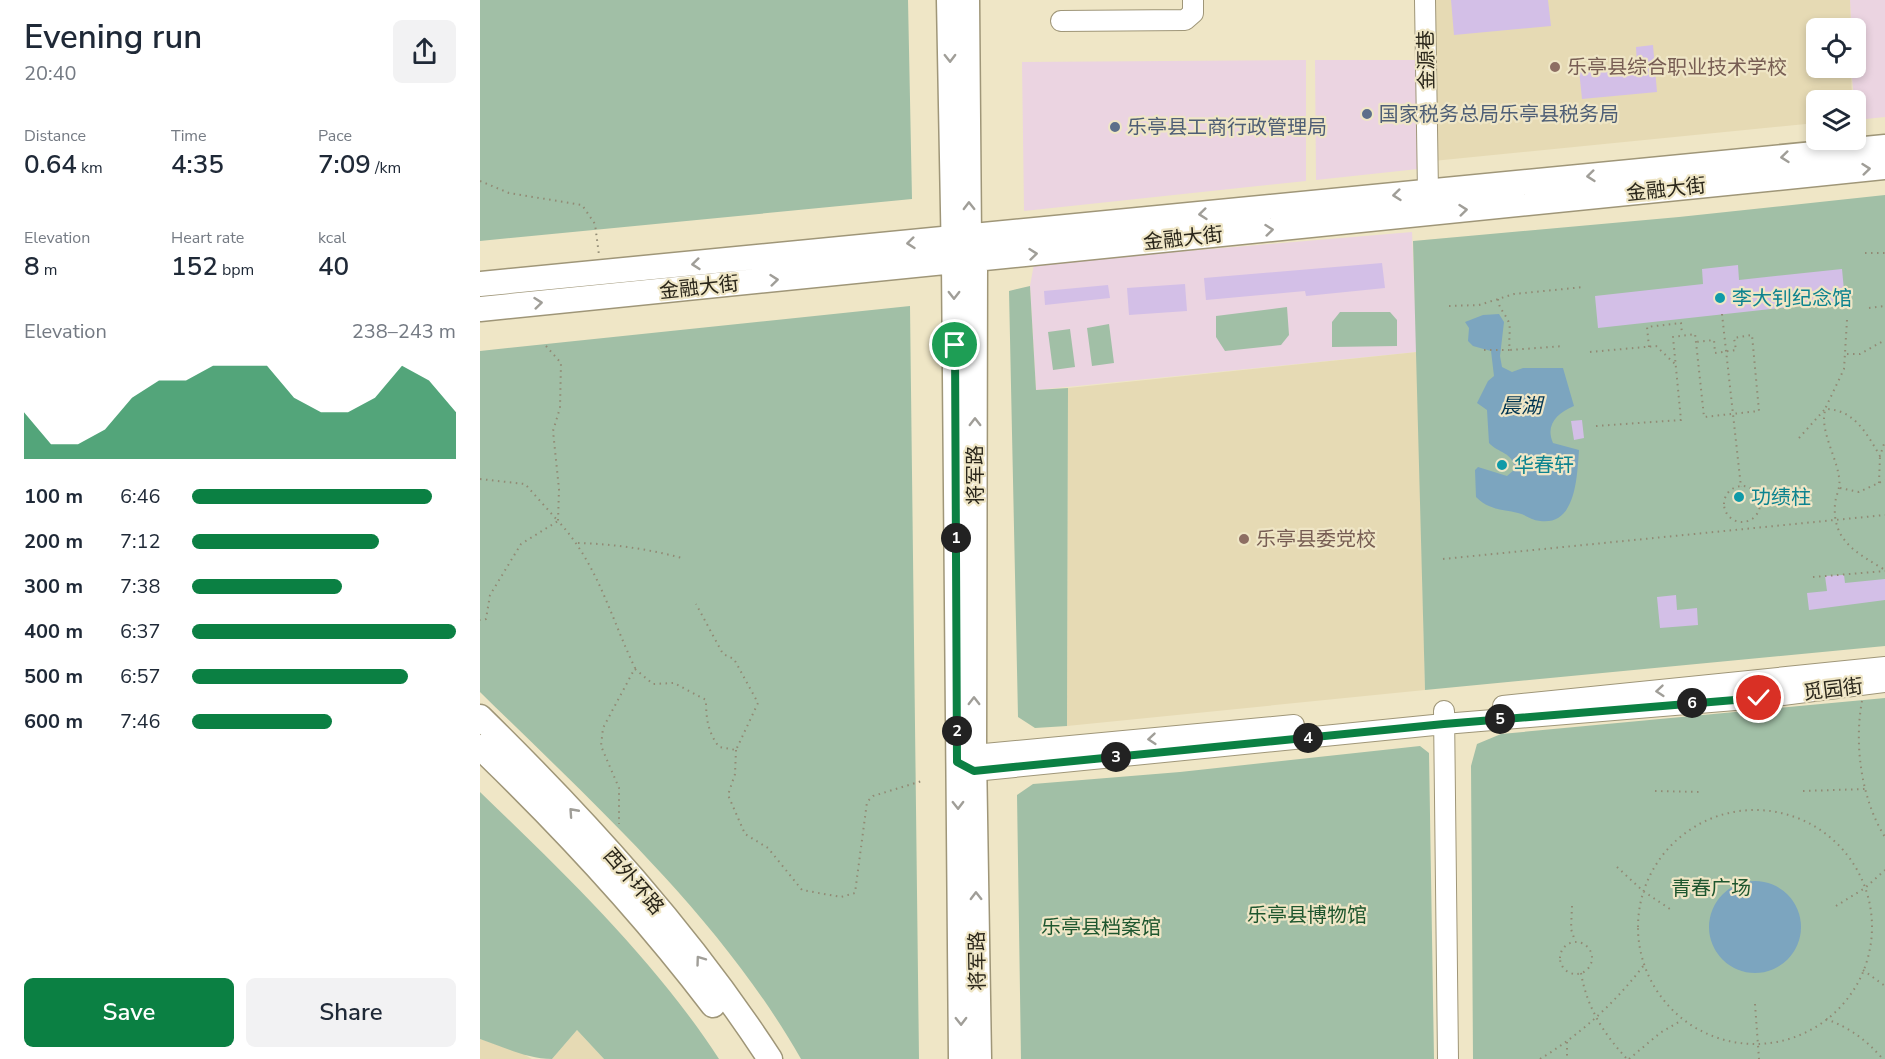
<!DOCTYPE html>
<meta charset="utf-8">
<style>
:root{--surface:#fff;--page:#f2f2f3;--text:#1f2937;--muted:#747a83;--accent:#0b8043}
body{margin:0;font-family:"Nunito Sans","Noto Sans SC",sans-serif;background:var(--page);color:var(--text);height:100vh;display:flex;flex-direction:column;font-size:22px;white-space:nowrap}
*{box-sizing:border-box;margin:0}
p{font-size:20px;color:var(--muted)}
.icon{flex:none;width:33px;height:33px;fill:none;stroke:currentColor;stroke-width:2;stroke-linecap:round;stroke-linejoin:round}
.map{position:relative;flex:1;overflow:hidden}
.panel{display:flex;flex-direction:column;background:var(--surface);width:480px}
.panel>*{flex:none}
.tools{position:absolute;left:1326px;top:18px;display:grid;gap:12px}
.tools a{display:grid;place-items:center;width:60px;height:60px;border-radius:9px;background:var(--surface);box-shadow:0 3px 9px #0003;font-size:30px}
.pin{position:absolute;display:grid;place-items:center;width:51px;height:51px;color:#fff;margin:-26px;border:3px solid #fff;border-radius:50%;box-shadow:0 2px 6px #0007}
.km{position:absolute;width:30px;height:30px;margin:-15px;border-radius:50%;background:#222;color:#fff;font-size:16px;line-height:30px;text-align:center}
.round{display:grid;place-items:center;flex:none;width:63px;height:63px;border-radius:9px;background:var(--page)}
.headline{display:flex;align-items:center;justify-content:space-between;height:102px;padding:0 24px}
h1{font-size:33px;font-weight:600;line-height:45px}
.stats{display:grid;grid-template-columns:repeat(3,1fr);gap:9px;height:102px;padding:6px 24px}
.stats div{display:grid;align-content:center}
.stats b{font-size:26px;font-weight:600}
.stats small{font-size:16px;font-weight:400}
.stats p{font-size:16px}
.chart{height:168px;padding:12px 24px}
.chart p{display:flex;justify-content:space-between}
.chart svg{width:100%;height:108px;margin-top:6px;fill:var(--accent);opacity:.7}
.button{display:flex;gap:12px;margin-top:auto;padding:12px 24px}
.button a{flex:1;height:69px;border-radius:9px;background:var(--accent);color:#fff;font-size:24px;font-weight:600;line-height:69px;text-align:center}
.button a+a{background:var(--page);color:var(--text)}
ul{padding:0 24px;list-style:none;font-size:20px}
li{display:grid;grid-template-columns:96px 72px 1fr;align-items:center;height:45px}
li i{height:15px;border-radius:8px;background:var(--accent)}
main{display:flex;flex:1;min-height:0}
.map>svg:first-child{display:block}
.commercial{fill:#ebd4e1}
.built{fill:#e6dab4}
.green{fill:#a1bfa6}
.water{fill:#7ca5bf}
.building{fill:#d3bfe7}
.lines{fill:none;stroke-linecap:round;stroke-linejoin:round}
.minor-casing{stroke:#9f9678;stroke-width:22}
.major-casing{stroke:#9f9678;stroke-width:27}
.path{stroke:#918a74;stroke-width:2;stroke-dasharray:1.5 4.5;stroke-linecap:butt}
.minor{stroke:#fff;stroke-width:20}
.major{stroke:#fff;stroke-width:24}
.oneway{stroke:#a09e98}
.route-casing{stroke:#fff;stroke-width:12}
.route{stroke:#0b8043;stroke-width:8}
.education-dot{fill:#8d6e63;stroke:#efe6c6;stroke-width:2}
.service-dot{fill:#5c6f8a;stroke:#efe6c6;stroke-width:2}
.culture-dot{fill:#0f9aa8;stroke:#efe6c6;stroke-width:2}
.labels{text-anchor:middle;stroke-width:4.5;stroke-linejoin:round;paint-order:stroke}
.street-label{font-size:20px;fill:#2b271b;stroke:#efe6c6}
.education-label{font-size:20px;fill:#785e54;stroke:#efe6c6;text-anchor:start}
.service-label{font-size:20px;fill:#4e5e75;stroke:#efe6c6;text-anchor:start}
.culture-label{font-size:20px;fill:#0d838f;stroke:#efe6c6;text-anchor:start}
.park-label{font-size:20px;fill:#1e562e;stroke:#efe6c6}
.water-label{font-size:21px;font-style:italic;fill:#003551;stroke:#efe6c6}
</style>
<main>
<section class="panel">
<div class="headline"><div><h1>Evening run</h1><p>20:40</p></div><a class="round"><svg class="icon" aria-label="share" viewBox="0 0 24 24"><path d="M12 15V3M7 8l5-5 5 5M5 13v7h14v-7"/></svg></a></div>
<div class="stats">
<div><p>Distance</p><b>0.64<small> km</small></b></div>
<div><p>Time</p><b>4:35</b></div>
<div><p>Pace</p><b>7:09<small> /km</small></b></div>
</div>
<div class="stats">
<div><p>Elevation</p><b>8<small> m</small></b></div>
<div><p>Heart rate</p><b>152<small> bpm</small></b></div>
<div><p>kcal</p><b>40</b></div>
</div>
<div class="chart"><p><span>Elevation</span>238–243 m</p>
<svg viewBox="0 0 160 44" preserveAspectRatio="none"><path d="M0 44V25L10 38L20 38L30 32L40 19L50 12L60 12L70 6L80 6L90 6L100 19L110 25L120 25L130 19L140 6L150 12L160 25V44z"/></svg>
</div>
<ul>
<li><b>100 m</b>6:46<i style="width:91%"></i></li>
<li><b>200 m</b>7:12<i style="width:71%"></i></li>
<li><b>300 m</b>7:38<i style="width:57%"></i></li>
<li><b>400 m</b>6:37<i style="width:100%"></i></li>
<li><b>500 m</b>6:57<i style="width:82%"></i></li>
<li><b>600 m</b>7:46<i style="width:53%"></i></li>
</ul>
<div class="button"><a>Save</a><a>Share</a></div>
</section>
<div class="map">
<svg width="1405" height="1059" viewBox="0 0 1405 1059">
<rect width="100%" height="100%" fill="#efe6c6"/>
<path class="commercial" d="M1370 0H1405V117L1376 120 1371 68H1376V28H1371Z
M826 60V181L544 211 542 62Z
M835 60H938V169L836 180Z
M932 232 937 352 556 390 550 286 554 264Z"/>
<path class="built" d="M951 0H1370L1371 28H1336V68H1371L1372 100H1336V123L953 161Z
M937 352 945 690 587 726 588 388Z
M97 1030 124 1059H72Z
M0 1039 38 1051 52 1059H0Z"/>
<path class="green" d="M0 0H428L432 199 0 241Z
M1405 195V646L945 690 933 241 1199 217Z
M550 286 556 390 588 388 587 726 555 728 538 717 529 291Z
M430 306 439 1059H321C240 917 116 806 0 692V351Z
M807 307 809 335 801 345 745 351 736 337V316Z
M860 312H910L917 320V346L852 347V322Z
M629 324 634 363 612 366 607 328Z
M590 329 595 367 573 370 568 332Z
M1405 698V1059H993L991 766 997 744 1021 734Z
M940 746 949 753 954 1059H541L537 795 553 784 700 772Z
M0 792C85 874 174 959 239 1059H124L97 1030 72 1059C47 1059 24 1047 0 1039Z"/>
<path class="water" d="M1019 314 1024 322 1020 356 1022 367 1032 372 1043 368H1083L1094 406C1077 413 1065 425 1073 443L1099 450C1097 477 1096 526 1060 521 1051 520 1046 515 1038 513 1021 509 1009 510 996 497L995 470 998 467 1027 476 1035 469C1033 452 1018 453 1009 443L1007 410 997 403 1008 381 1014 376 1011 351 993 346 988 341 989 328 985 322 1003 315Z
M1229 927a46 46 0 1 1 92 0a46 46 0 1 1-92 0Z"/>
<path class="building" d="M971 0H1068L1071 26 974 35Z
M1173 45 1177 92 1102 99 1099 70 1157 65 1156 47Z
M902 263 905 288 826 296 825 291 726 300 724 278Z
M1258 265 1259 280 1362 269 1365 301 1118 328 1115 296 1223 284 1222 269Z
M705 284 707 311 649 315 647 288Z
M628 285 630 298 565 305 564 291Z
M1102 420 1104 438 1094 440 1091 421Z
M1364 575 1365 583 1405 579V600L1329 610 1327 593 1347 591 1345 576Z
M1196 595 1197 610 1217 608 1218 625 1180 628 1177 597Z"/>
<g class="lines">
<defs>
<path id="minor" d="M945 0 948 192
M581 21 705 20 713 13V0
M1023 706 1405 667
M964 711 968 1059
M480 761 494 755 814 725
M482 765 494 771 964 724 1279 698 1405 682"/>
<path id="major" d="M469 0 474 262 481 1059
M487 0 489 238 495 260 494 755 499 1059
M0 284 1405 147
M0 309 1405 167
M0 717C107 822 208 933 290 1059
M0 747C84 828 163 913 233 1005"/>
</defs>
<use href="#minor" class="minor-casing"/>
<use href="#major" class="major-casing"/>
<path class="path" d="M0 181 29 193 102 205 115 224 119 255
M1385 253H1405
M1018 299C1019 310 1026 314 1029 323 1031 331 1028 341 1030 350L1084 346
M969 306 999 305 1034 294 1104 287
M1389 308 1405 306
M1242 314 1261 487
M1367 320 1364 369 1345 409 1344 418C1344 438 1356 457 1359 477 1361 488 1356 494 1355 504 1352 541 1377 553 1405 570
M66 346 81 363 80 408 73 431 79 489 78 521C118 564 130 616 155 668L123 728 121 746 139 788V824
M1169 347 1167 327 1201 323 1202 334
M1004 350H1030
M1110 352 1176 346 1195 364
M1367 354H1380L1405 340
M1116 426 1201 420 1193 337 1215 334 1216 342 1224 417 1279 411 1272 335 1254 338 1256 350 1235 353 1234 340 1216 342
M1319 438 1345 409C1374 409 1387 434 1400 456L1405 441
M0 479 45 484 78 521 41 544 10 595 6 619 0 620
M1399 483 1400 456
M1244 504a18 18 0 1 1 36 0a18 18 0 1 1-36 0Z
M1360 488 1379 492 1405 480
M98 543C134 544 168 549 202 558
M963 559 1405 515
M1333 577 1405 571
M155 669 173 684 194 683 226 700C226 719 228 732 239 747L256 750 278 703 254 659 243 654 216 604
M1382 701C1374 744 1381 799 1405 837
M256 750 255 774 248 795 265 834 288 848 322 890 361 897 375 893 387 802 393 796 442 781
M1175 791 1223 792
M1323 791 1386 789
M1158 927a117 117 0 1 1 234 0a117 117 0 1 1-234 0Z
M1137 867 1163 891 1190 909
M1092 906 1091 929 1095 941
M1356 906 1385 888 1405 870
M1080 958a16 16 0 1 1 32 0a16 16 0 1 1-32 0Z
M1383 970 1405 986
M1101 973C1107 1008 1124 1034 1147 1059
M1275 1004 1279 1059
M1346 1019C1370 1028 1385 1039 1402 1058
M1087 1042V1059
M1060 1059C1101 1034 1135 1003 1164 965
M1149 1059 1180 1033 1202 1020"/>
<use href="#minor" class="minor"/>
<use href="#major" class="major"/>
</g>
<defs><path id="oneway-chevron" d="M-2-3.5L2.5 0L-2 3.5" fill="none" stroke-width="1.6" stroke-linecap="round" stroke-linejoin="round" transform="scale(1.5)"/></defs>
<g class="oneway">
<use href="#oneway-chevron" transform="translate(470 58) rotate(89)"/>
<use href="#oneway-chevron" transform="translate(1305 157) rotate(174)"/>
<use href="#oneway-chevron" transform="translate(1386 169) rotate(-6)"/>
<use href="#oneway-chevron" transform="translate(1111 176) rotate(174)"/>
<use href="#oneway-chevron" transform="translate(917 195) rotate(174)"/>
<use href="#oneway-chevron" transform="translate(489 206) rotate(-91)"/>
<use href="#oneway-chevron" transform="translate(983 210) rotate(-6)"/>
<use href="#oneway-chevron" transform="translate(723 214) rotate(174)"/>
<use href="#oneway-chevron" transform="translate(789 230) rotate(-6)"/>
<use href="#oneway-chevron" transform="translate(431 243) rotate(174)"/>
<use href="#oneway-chevron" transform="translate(553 254) rotate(-6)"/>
<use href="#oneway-chevron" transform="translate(216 264) rotate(174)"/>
<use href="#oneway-chevron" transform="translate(294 280) rotate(-6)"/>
<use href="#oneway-chevron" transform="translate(474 295) rotate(90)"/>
<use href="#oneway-chevron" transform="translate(58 303) rotate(-6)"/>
<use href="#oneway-chevron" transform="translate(495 422) rotate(-90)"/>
<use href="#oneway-chevron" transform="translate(1180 691) rotate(175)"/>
<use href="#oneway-chevron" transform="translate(494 701) rotate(-90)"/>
<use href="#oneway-chevron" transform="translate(672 739) rotate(175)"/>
<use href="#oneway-chevron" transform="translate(478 805) rotate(89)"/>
<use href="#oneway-chevron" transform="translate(93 812) rotate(-132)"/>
<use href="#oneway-chevron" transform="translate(496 896) rotate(-91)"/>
<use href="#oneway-chevron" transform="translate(220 960) rotate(-126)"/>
<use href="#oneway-chevron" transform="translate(481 1021) rotate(89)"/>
</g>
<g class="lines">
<defs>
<path id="route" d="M475 345 477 762 494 771 964 724 1279 698"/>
</defs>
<use href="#route" class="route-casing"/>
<use href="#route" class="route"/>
</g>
<g class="education-dot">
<circle cx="1075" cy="67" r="6"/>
<circle cx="764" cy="539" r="6"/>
</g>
<g class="service-dot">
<circle cx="887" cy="114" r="6"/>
<circle cx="635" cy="127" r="6"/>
</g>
<g class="culture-dot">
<circle cx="1240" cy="298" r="6"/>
<circle cx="1022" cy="465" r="6"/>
<circle cx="1259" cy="497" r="6"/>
</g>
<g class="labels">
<g class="street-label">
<text transform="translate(946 60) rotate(-91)" y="7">金源巷</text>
<text transform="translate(1186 189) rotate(-6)" y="7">金融大街</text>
<text transform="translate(703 238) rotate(-6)" y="7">金融大街</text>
<text transform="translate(219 287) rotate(-6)" y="7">金融大街</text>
<text transform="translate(495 475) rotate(-90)" y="7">将军路</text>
<text transform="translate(1353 689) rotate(-7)" y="7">觅园街</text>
<text transform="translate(154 881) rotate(49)" y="7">西外环路</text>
<text transform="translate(497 961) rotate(-91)" y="7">将军路</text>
</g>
<g class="education-label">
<text x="1087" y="74">乐亭县综合职业技术学校</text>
<text x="776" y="546">乐亭县委党校</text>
</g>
<g class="service-label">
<text x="899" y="121">国家税务总局乐亭县税务局</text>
<text x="647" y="134">乐亭县工商行政管理局</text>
</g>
<g class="culture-label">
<text x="1252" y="305">李大钊纪念馆</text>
<text x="1034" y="472">华春轩</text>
<text x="1271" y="504">功绩柱</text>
</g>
<g class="park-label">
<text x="1231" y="895">青春广场</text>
<text x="827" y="922">乐亭县博物馆</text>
<text x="621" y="934">乐亭县档案馆</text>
</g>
<g class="water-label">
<text x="1041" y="413">晨湖</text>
</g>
</g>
</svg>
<div class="tools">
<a><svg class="icon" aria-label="locate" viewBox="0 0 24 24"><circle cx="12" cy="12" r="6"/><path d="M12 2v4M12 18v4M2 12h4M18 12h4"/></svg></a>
<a><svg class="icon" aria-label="layers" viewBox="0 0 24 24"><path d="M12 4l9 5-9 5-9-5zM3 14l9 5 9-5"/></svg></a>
</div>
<div class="pin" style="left:475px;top:345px;background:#1e9e55"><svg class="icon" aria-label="arrive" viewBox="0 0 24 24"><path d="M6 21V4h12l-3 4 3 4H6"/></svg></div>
<div class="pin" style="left:1279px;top:698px;background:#d93025"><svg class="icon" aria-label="check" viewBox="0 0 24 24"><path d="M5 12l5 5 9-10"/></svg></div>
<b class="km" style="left:476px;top:538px">1</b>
<b class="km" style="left:477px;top:731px">2</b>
<b class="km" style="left:636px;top:757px">3</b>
<b class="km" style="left:828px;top:738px">4</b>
<b class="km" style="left:1020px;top:719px">5</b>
<b class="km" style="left:1212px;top:703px">6</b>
</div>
</main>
